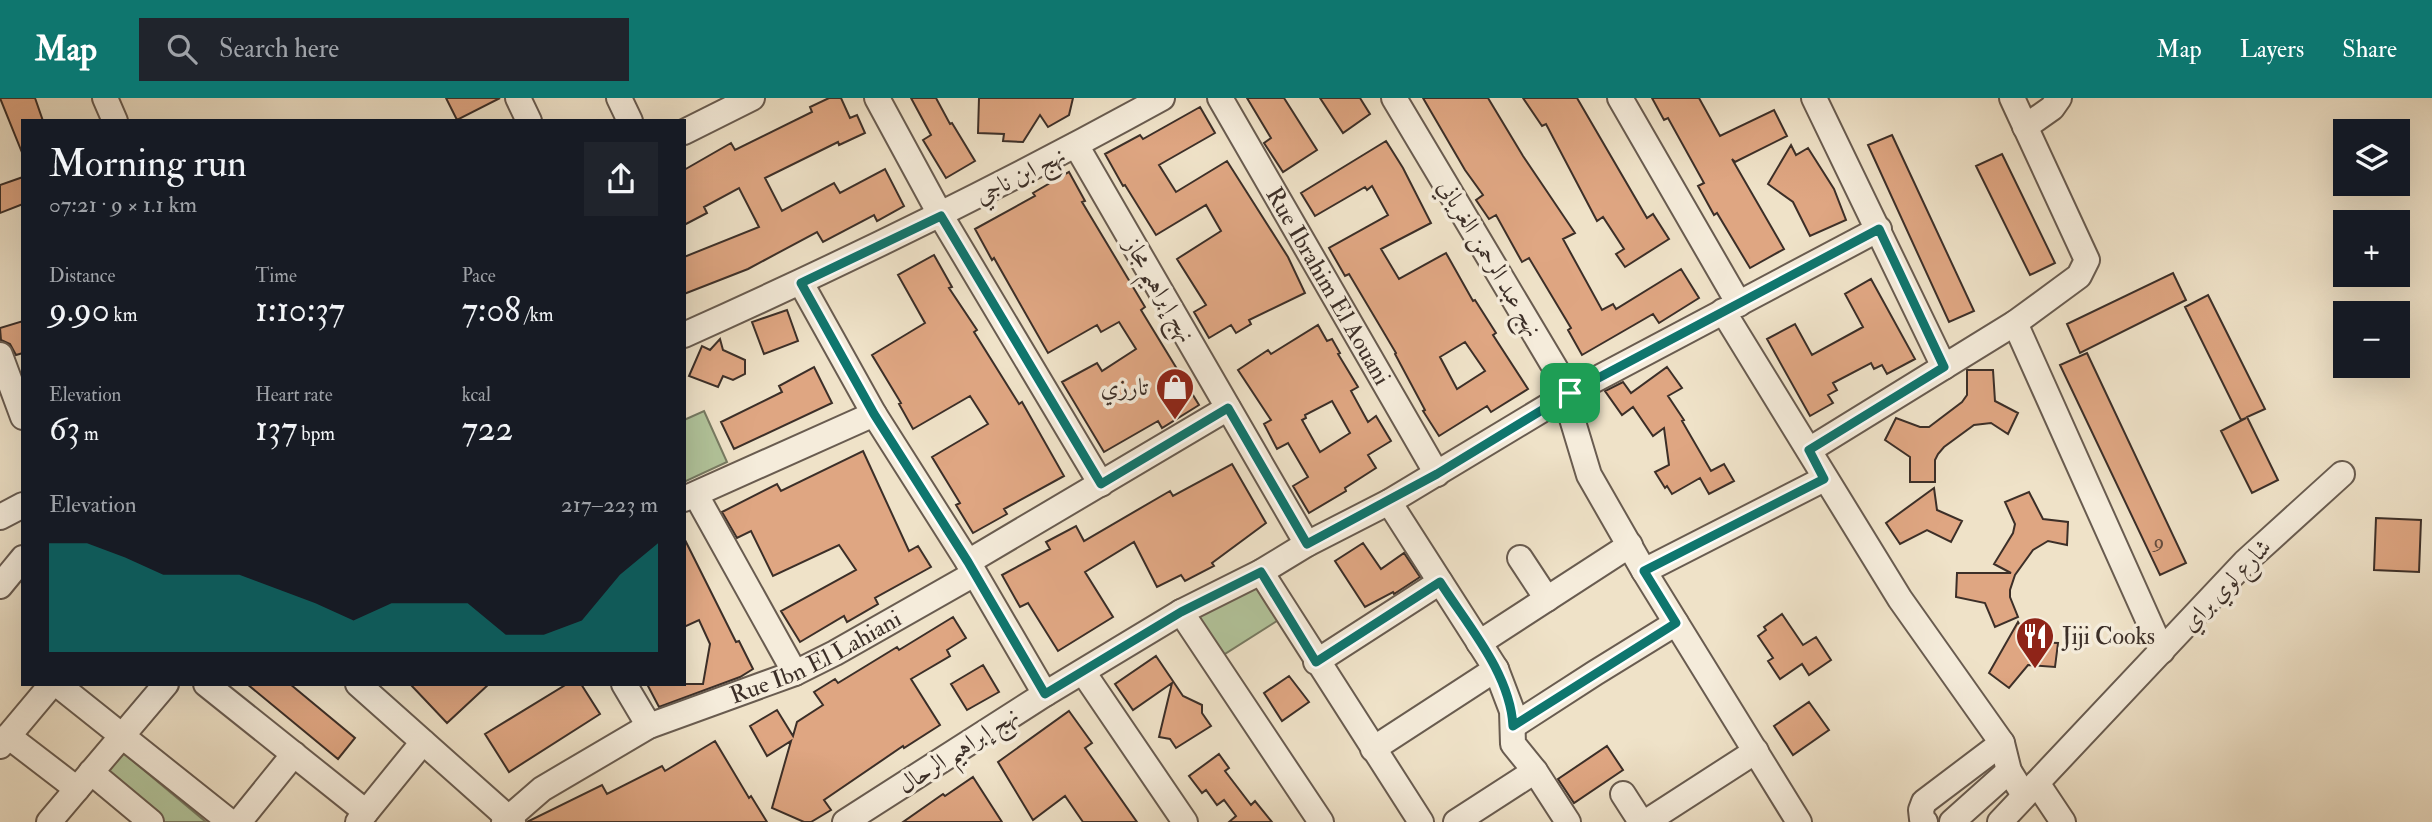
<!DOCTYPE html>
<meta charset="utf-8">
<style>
:root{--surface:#171b24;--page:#20242c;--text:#f1f3f6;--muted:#9ea1a6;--accent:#0f766e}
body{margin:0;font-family:"IM FELL Double Pica",Amiri,serif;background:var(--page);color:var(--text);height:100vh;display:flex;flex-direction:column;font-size:26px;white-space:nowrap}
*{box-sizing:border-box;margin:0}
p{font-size:23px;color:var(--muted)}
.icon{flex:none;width:38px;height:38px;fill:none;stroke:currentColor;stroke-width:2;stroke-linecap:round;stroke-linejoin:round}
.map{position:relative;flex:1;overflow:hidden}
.details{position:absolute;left:21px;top:21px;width:665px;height:567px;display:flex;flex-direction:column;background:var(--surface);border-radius:0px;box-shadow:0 7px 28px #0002}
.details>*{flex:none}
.controls{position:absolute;left:2333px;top:21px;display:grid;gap:14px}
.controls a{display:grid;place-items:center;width:77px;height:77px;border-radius:0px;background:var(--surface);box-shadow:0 7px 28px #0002;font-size:35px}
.pin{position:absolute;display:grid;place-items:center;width:60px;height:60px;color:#fff;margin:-30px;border-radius:14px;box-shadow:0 4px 10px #0006}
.round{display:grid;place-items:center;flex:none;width:74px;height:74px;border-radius:0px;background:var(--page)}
.overview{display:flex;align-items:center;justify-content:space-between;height:119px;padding:0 28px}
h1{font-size:38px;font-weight:600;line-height:52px}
.metrics{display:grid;grid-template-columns:repeat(3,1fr);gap:10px;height:119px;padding:7px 28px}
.metrics div{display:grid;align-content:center}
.metrics b{font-size:35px;font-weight:600}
.metrics small{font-size:19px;font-weight:400}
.metrics p{font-size:19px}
.chart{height:196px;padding:14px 28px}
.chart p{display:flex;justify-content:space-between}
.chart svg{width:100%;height:126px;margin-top:7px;fill:var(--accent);opacity:.7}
header{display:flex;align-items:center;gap:42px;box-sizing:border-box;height:98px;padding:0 35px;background:var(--accent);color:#fff}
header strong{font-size:33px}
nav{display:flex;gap:38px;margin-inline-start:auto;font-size:24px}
.search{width:490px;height:63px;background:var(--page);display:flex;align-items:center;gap:18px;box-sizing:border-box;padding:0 24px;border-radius:0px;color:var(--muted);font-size:26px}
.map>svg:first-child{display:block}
.green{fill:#b2c49b;stroke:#777a62;stroke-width:2}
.building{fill:#dfa682;stroke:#3c2f28;stroke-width:2;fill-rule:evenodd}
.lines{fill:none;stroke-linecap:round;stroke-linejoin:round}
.minor-casing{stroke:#695c50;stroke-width:28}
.minor{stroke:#f5ecdb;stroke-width:24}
.route-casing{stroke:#fff;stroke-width:14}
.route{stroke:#0f766e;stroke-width:9}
.labels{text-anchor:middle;stroke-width:7;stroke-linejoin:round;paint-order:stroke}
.number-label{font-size:21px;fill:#654d3e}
.street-label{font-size:24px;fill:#3c2f28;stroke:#f5ecdb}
.poi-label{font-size:24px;fill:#3c2f28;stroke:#f5ecdb;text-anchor:end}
</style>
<header>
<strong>Map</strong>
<div class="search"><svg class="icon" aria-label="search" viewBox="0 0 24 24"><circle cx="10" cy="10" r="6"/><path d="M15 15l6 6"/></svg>Search here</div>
<nav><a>Map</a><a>Layers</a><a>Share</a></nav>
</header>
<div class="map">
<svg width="2432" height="724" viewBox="0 0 2432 724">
<rect width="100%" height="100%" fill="#efe2c8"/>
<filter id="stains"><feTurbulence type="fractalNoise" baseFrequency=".00286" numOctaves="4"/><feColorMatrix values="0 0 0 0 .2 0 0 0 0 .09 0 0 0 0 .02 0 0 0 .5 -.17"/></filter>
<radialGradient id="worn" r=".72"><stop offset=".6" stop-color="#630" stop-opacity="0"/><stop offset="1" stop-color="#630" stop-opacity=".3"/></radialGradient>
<path class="green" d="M704 313 727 364 684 384V322Z
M1254 481 1280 521 1220 559 1194 518Z
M121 653 206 724H161L103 675Z"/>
<path class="building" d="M0 0H35L43 23H23V57Z
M446 0H500L457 22Z
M829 0H841L850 20 857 17 865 35 839 47 838 44 765 80 782 113 834 85 840 95 885 71 904 108 877 123 874 117 823 144 817 134 748 171 684 196V159L759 129 739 90 704 109 707 115 684 127V72L731 45 735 52 812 14 810 9Z
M911 0H936L950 26 952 25 975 63 946 80 923 42 931 37Z
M979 0H1073L1069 17 1048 29 1040 17 1023 44 1003 43 1004 36 978 35Z
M1247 0H1284L1317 52 1283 74 1264 45 1271 40Z
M1320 0H1360L1370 16 1343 35Z
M1423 0H1488L1523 58 1575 135 1563 141 1602 212 1613 206 1616 211 1681 171 1699 200 1659 225 1653 216 1582 257 1568 232 1571 230 1529 160 1522 164 1496 117 1489 121 1476 102 1483 97 1465 72Z
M1523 0H1577L1647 120 1653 116 1669 141 1625 169 1616 156 1624 151 1603 119 1597 123 1546 26 1542 28Z
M1652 0H1699L1720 38 1774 12 1787 38 1735 64 1732 61 1784 151 1750 170 1717 115 1714 117 1698 88 1704 85 1668 20 1664 22Z
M1200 9 1215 35 1159 67 1176 94 1227 63 1288 159 1305 195 1249 222 1251 226 1236 235 1231 227 1209 240 1194 214 1206 207 1177 161 1221 133 1206 107 1156 137 1125 87 1123 88 1105 56 1140 37 1143 41Z
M1892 37 1974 213 1949 224 1868 47Z
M1386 43 1403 70 1431 125 1381 151 1399 181 1446 155 1473 203 1475 202 1496 235 1493 237 1528 291 1491 314 1487 308 1439 338 1423 313 1425 312 1395 256 1396 255 1349 176 1345 178 1329 150 1388 117 1372 88 1367 92 1365 89 1315 118 1301 95ZM1465 244 1485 273 1457 291 1440 259Z
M1791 47 1796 57 1808 50 1834 91 1846 122 1810 138 1793 104 1768 86Z
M2002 56 2055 165 2030 177 1976 68Z
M1069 74 1085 103 1082 104 1145 209 1141 212 1199 307 1162 330 1158 323 1104 354 1062 284 1097 265 1102 273 1136 251 1119 224 1101 234 1097 227 1048 255 994 160 992 162 975 131 1035 98 1033 95Z
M23 79V106L0 115V87Z
M934 157 952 189 949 190 977 232 974 234 1019 306 1022 304 1064 378 1004 411 1007 416 973 435 956 407 960 405 932 359 988 326 970 298 913 331 899 306 901 305 872 257 925 225 898 177Z
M2173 175 2186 202 2080 255 2067 226Z
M1871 181 1915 261 1887 276 1882 267 1874 271 1871 265 1833 285 1837 292 1828 297 1833 305 1810 318 1767 241 1795 226 1812 257 1863 229 1845 196Z
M2208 197 2265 311 2247 319 2278 382 2252 395 2221 333 2246 320 2241 322 2185 209Z
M787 212 798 243 764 256 752 224Z
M23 223V255L16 257 10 246 1 242 0 230Z
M1318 227 1327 243 1332 241 1340 255 1338 256 1358 289 1351 293 1368 324 1376 318 1391 343 1368 357 1376 370 1345 390 1346 393 1309 415 1293 388 1308 379 1288 345 1277 351 1264 326 1271 322 1238 272 1268 252 1271 256ZM1332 303 1350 335 1320 354 1302 322 1306 320 1305 317Z
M720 241 723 252 745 262V276L733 282 723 278 718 289 689 278 702 248 710 252Z
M2087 255 2186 465 2160 477 2060 267Z
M814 269 832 305 734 351 721 324 782 294 779 288Z
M1667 269 1682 290 1668 298 1684 322 1682 323 1711 373 1724 366 1734 383 1709 396 1700 380 1672 396 1667 388 1665 390 1655 374 1669 367 1664 330 1653 338 1633 309 1622 317 1605 293 1623 284 1631 295Z
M1967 272H1993L1995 303 2018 315 2008 336 1991 325 1974 327 1944 349 1938 356 1935 362V384H1910V359L1885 342 1896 320 1920 329H1929L1962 304 1967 297Z
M863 353 909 453 918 448 931 469 875 500 878 506 847 524 844 518 800 544 781 513 856 472 839 447 773 478 751 433 737 440 722 414 777 386 781 393Z
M1232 366 1266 425 1212 465 1214 468 1185 483 1181 477 1157 489 1134 444 1085 474 1113 519 1058 553 1028 505 1020 509 1002 477 1050 451 1046 444 1076 428 1084 443 1170 393 1173 398Z
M1934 390 1937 412 1962 423 1951 444 1927 432 1900 446 1886 425Z
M2029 394 2043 421 2068 424 2067 447 2048 443 2033 452 2015 477 2010 492V499L2018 519 1995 529 1985 505 1956 499 1957 475H2011L1994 466 2013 435 2015 426 2005 404Z
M2376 420 2421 422 2419 474 2374 472Z
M684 440 736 544 739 543 753 571 740 579 659 609 647 586H703L710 546 699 522 684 529Z
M1363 445 1381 471 1404 455 1420 479 1394 496 1393 494 1365 509 1335 463Z
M1782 516 1803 547 1816 539 1831 562 1809 577 1802 566 1780 581 1768 563 1773 560 1758 538 1766 532 1764 529Z
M953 519 966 540 947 552 950 558 911 581 940 627 904 650 903 648 824 702 831 712 811 724H804L772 710 791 643 767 658 750 628 777 612 793 638 797 624 823 607 814 594 835 581 838 585 897 549 899 552Z
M2018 524 2030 544 2058 545 2055 569 2028 567 2009 590 1989 575Z
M1156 558 1183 598 1202 607V615L1211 628 1176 650 1170 641 1159 639 1172 585 1133 612 1115 586Z
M983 567 999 594 967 612 951 586Z
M1289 578 1309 604 1282 623 1264 595Z
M247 586H290L355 640 338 661Z
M410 586H489L447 625Z
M567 586H581L600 616 509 674 485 636Z
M1809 604 1829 632 1793 657 1774 628Z
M1069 613 1092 645 1085 650 1137 724H1083L1065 698 1033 722 998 664Z
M715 643 749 700 751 698 767 724H527L602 687 607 696 662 668 665 673Z
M1607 648 1623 672 1574 705 1558 681Z
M1219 656 1229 670 1225 673 1251 707 1255 703 1272 724H1229L1236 718 1224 702 1217 707 1206 692 1202 695 1189 678Z
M973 679 1002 724H903L943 696 945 698Z"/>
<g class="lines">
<defs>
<g id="minor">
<path d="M105 0 115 23"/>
<path d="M518 0 529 23"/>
<path d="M619 0 630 23"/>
<path d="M877 0 941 118 1101 386"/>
<path id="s1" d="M1220 0 1437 376"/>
<path d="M1394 0 1570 295V314L1589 377 1644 473 1799 724"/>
<path d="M1620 0 1739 206"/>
<path d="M1814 0 1944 269"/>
<path d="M2025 29 2052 10 2059 0"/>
<path d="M684 34 752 0"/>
<path d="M1076 47 1307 446"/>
<path d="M801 185 874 316 968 464 1045 596"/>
<path d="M1723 213 1900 501 2002 645 2009 673 2024 697"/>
<path d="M2015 225 2162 553"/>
<path d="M684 237C847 164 1006 86 1162 0"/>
<path d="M0 257 23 319"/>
<path d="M1809 352 2015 225 2079 178 2087 162 2012 0"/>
<path d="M696 397 795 575"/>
<path d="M684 401 874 316"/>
<path d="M1389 404 1496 571 1512 613 1513 646 1535 673 1568 724"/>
<path d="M0 419 23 407"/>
<path d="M1520 460 1547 501"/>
<path d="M968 464 1228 310"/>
<path d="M1644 473 1824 381"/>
<path d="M1261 474 1421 724"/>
<path d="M0 488 23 460"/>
<path d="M1181 514 1321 724"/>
<path d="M1479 545 1630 447"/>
<path d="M1316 564 1440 484"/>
<path d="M1083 574 1185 724"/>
<path d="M57 586 230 724"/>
<path d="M206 586 366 714"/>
<path d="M358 586 513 724"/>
<path d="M624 586 649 628"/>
<path d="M1513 628 1595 575 1676 525"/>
<path d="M8 638 77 691"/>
<path d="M0 648 52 586"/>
<path d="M1373 651 1496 571"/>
<path d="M91 674 151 724"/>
<path d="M2037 685 2063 724"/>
<path d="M1623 696 1641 724"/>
<path d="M49 724 166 586"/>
<path d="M239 724 294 656"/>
<path d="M358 724 423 644"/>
<path id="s2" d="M504 724 542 691 649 628 795 575 835 555 974 476"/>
<path d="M845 724 1045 596 1181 514 1261 474 1307 446 1389 404 1570 295 1879 131"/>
<path d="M1456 724 1535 673"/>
<path d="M1646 724 1756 653"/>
<path d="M1925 724 1922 721 1921 712 1924 704 2002 645"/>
<path d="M1952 724 2009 673"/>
<path d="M2000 724 2245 464 2342 376"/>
</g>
</defs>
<use href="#minor" class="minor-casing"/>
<use href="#minor" class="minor"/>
</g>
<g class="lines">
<defs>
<path id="route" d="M941 118 1101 386 1228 310 1307 446 1437 376 1570 295 1879 131 1944 269 1809 352 1824 381 1644 473 1676 525 1513 628C1510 575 1468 528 1440 484L1316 564 1261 474 1181 514 1045 596 968 464 874 316 801 185Z"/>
</defs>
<use href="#route" class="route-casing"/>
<use href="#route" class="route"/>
</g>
<defs>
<symbol id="shop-pin" viewBox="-11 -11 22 30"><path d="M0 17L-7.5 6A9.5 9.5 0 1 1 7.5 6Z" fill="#8f2418" stroke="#f5ecdb"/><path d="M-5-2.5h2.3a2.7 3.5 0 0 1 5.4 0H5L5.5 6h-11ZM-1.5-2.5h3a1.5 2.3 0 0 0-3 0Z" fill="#fff"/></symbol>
<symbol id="restaurant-pin" viewBox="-11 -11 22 30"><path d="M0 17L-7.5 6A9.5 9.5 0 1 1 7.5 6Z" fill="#8f2418" stroke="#f5ecdb"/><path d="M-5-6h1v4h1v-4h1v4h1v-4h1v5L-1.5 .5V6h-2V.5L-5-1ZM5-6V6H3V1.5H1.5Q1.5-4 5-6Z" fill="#fff"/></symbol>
</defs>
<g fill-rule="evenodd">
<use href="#shop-pin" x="1153" y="267" width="44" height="60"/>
<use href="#restaurant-pin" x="2013" y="516" width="44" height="60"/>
</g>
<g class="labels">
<g class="number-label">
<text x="2159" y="450">9</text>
</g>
<g class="street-label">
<text transform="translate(1020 77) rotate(-27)" y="8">نهج ابن ناجي</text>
<text transform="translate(1490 160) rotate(59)" y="8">نهج عبد الرحمن الغرياني</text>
<text dy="8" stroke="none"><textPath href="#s1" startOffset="217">Rue Ibrahim El Aouani</textPath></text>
<text transform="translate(1160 192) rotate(60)" y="8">نهج إبراهيم مجاز</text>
<text transform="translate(2226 487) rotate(-46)" y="8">شارع لوي براي</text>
<text dy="8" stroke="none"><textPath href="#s2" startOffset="355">Rue Ibn El Lahiani</textPath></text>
<text transform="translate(958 652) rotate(-33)" y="8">نهج إبراهيم الرحال</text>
</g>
<g class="poi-label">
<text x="1148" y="297">تارزي</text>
<text x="2062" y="546" text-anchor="start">Jiji Cooks</text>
</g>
</g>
<rect width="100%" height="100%" filter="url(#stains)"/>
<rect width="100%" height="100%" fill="url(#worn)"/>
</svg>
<div class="controls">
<a><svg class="icon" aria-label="layers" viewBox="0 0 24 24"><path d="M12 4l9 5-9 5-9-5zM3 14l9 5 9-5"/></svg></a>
<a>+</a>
<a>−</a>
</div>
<div class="pin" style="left:1570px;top:295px;background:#1e9e55"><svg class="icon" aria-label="arrive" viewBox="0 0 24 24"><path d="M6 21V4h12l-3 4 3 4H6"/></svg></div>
<section class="details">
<div class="overview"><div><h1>Morning run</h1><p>07:21 · 9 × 1.1 km</p></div><a class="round"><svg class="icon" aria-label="share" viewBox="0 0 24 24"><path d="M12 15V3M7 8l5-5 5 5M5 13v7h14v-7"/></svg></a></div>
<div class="metrics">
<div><p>Distance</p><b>9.90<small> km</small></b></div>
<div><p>Time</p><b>1:10:37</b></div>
<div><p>Pace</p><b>7:08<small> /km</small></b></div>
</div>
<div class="metrics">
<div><p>Elevation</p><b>63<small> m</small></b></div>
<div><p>Heart rate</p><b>137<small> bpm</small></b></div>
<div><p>kcal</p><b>722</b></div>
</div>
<div class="chart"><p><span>Elevation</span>217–223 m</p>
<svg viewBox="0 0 160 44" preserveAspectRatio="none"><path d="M0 44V6L10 6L20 11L30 17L40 17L50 17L60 22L70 27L80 33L90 27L100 27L110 27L120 38L130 38L140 33L150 17L160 6V44z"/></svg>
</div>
</section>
</div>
